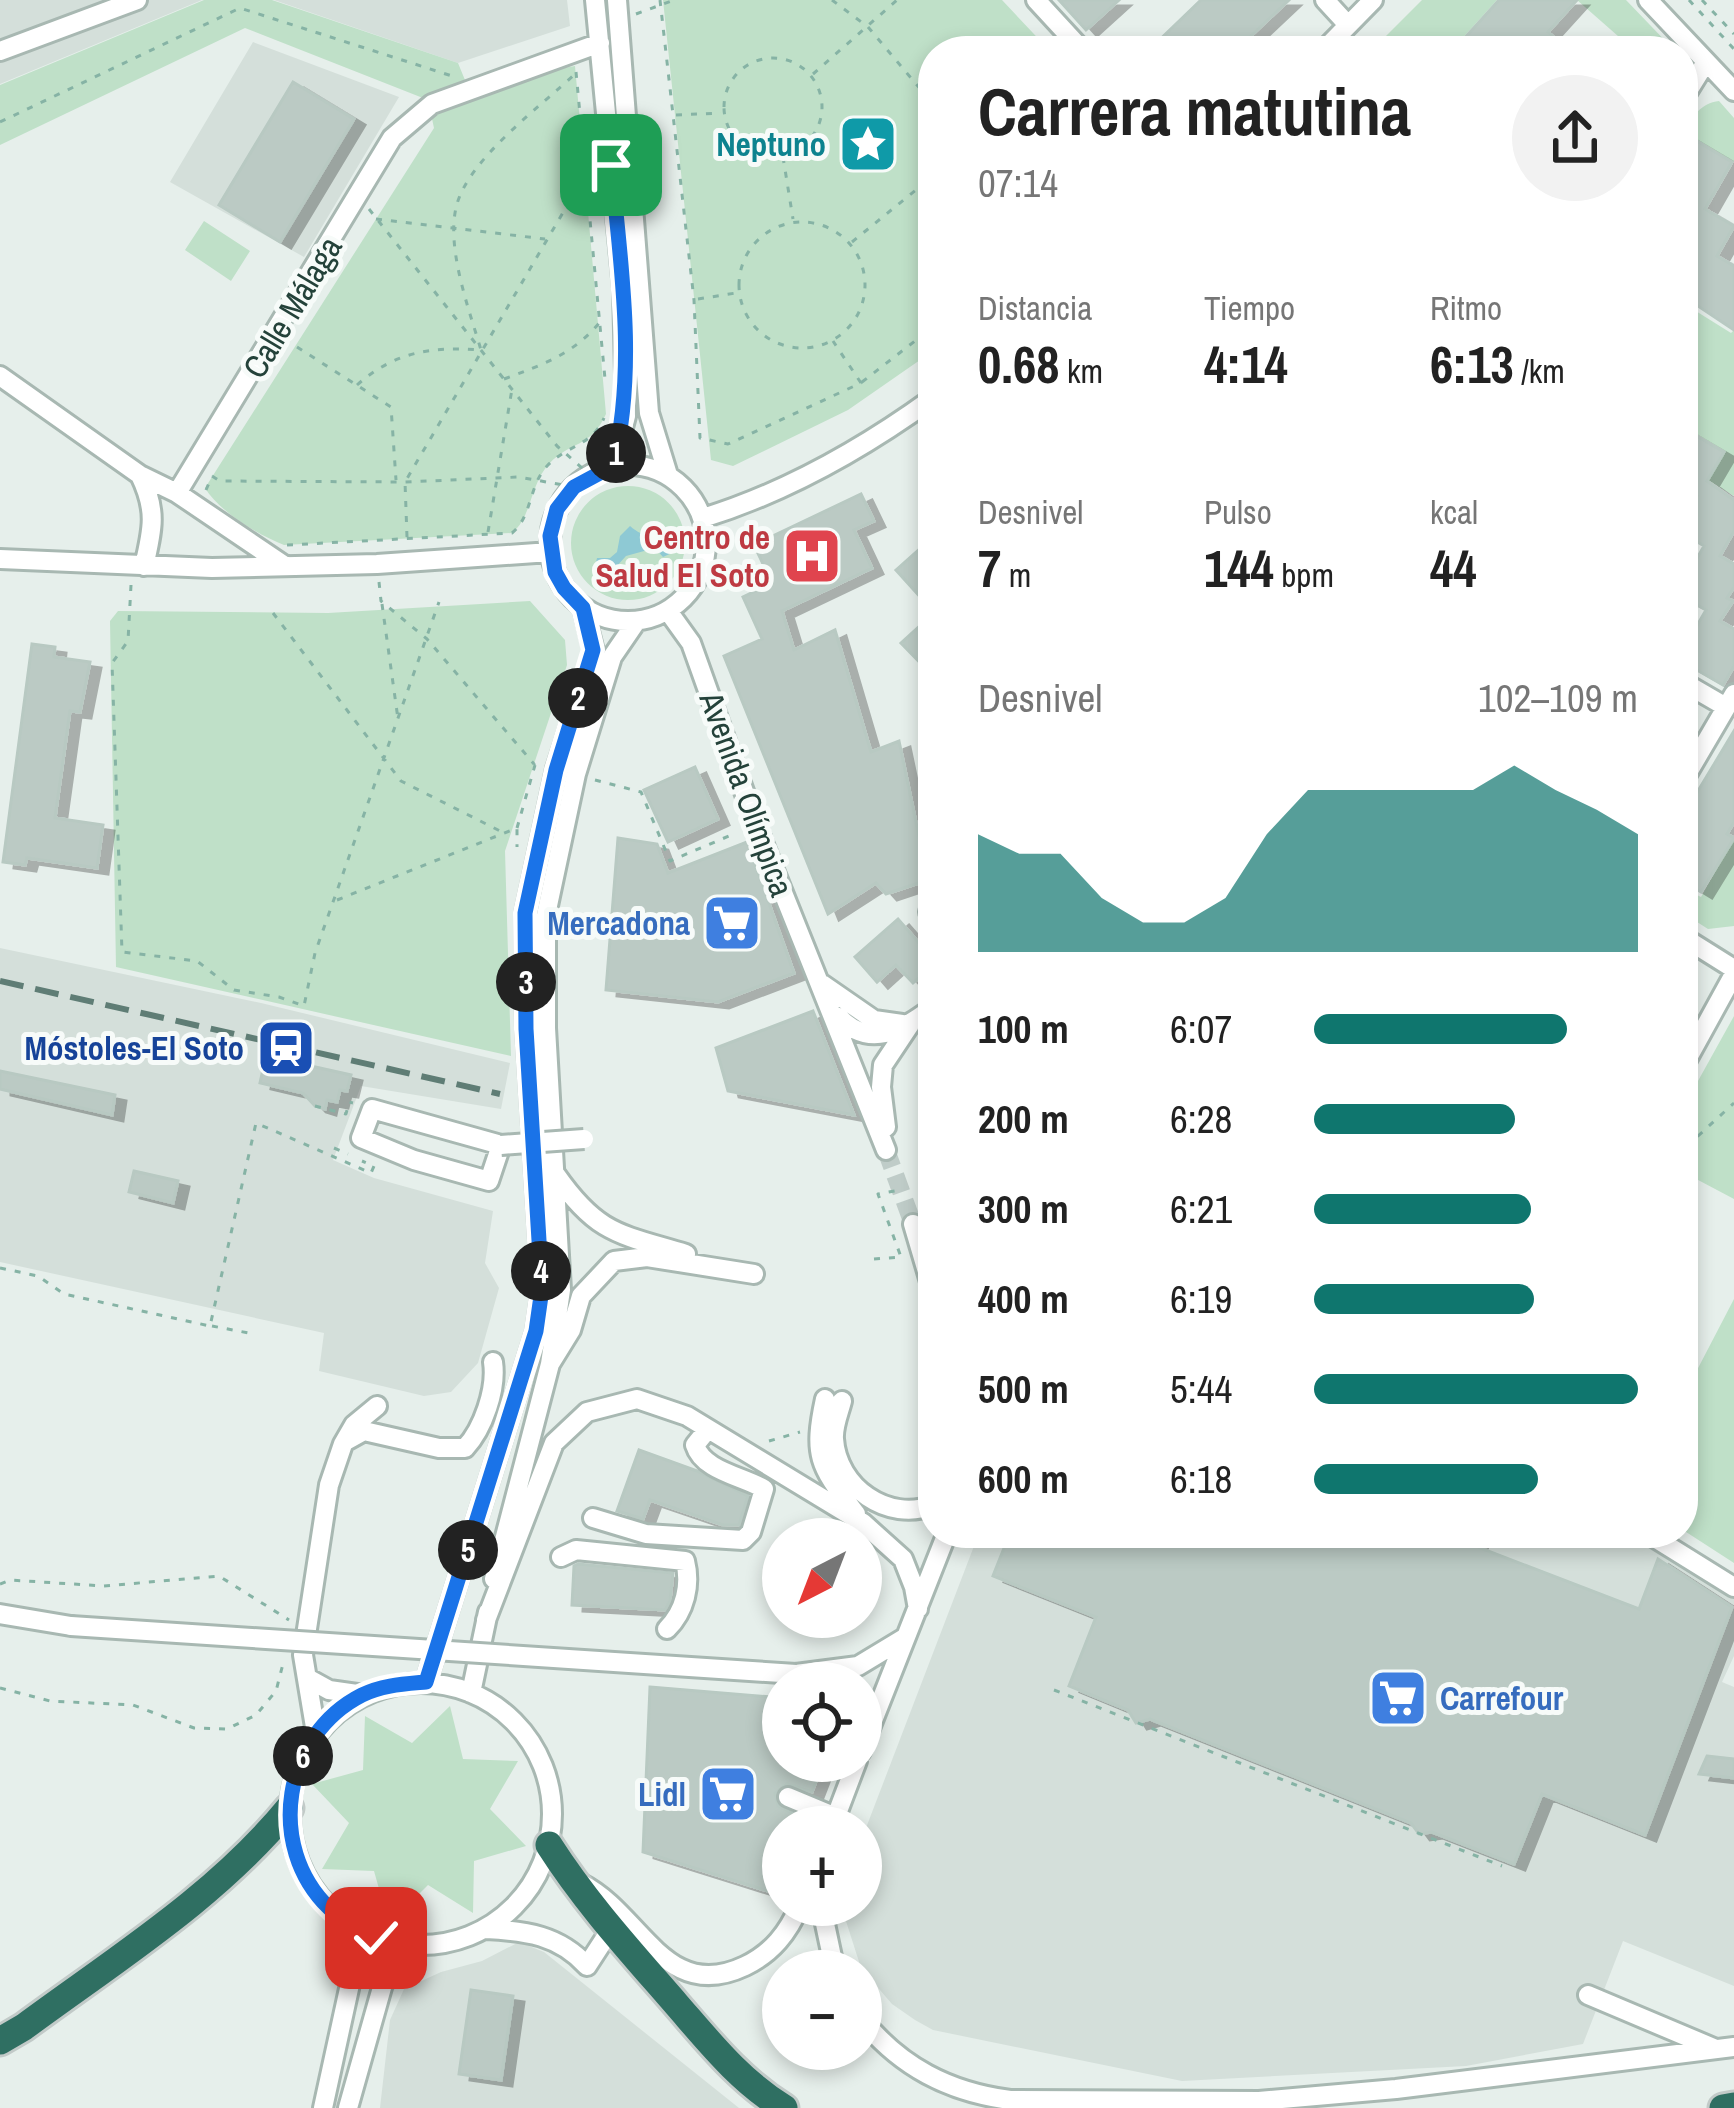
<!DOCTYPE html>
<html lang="es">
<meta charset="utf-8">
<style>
:root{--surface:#fff;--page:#f2f2f2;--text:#222;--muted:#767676;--accent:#0f766e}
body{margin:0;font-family:"Archivo Narrow",sans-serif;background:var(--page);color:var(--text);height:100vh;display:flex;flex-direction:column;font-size:45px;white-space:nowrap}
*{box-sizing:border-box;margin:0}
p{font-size:39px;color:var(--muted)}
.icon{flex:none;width:66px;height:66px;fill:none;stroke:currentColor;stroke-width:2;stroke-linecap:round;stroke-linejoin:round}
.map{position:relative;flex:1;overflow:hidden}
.drawer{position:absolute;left:918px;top:36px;width:780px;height:1512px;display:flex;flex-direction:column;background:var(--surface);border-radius:48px;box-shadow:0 6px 18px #0003}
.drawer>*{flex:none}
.needle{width:78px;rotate:222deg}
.controls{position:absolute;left:762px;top:1518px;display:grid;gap:24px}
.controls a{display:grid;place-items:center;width:120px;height:120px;border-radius:50%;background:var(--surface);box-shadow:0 6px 18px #0003;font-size:60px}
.pin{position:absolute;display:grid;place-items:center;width:102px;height:102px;color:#fff;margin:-51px;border-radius:24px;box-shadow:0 6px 18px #0006}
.km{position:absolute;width:60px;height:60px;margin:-30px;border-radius:50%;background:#222;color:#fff;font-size:33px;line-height:60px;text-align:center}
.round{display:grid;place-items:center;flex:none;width:126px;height:126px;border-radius:63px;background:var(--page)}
.summary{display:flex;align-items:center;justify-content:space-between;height:204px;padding:0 60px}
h1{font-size:66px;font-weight:700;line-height:90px}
.figures{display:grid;grid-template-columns:repeat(3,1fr);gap:18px;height:204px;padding:12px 60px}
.figures div{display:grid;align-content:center}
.figures b{font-size:51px;font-weight:700}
.figures small{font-size:33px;font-weight:400}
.figures p{font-size:33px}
.chart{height:336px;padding:24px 60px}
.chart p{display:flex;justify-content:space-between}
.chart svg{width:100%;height:216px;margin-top:12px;fill:var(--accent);opacity:.7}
ul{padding:0 60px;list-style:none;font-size:39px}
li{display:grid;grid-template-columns:192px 144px 1fr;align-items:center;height:90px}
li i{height:30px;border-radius:15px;background:var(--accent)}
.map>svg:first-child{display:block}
.built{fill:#d4dfda}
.green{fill:#bfe0c8}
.water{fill:#8ec9d4}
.building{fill:#bbcac4;stroke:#b8c9c2;stroke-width:3;filter:url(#shadow)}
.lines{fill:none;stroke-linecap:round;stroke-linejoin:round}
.minor-tunnel{stroke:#bfccc8;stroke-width:18;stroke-dasharray:18 9;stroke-linecap:butt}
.minor-casing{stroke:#a8b8b2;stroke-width:24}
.highway-casing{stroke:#c2cac8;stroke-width:33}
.path{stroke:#86b3a5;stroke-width:3;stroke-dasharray:6 9;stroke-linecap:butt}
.minor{stroke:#fff;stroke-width:18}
.highway{stroke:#2f6f62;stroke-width:27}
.rail{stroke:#5f7d75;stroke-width:6;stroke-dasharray:24 12;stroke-linecap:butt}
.minor-bridge-casing{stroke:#a8b8b2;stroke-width:24;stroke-linecap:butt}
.minor-bridge{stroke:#fff;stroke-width:18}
.route-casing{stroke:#fff;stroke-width:24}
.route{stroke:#1a73e8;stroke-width:15}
.labels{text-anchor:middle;stroke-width:10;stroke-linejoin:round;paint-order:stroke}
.culture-label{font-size:33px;font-weight:bold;fill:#0d838f;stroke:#f7fbf9;text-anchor:end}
.street-label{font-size:33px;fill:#24423a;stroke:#f7fbf9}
.health-label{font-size:33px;font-weight:bold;fill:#be3a42;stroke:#f7fbf9;text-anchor:end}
.shop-label{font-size:33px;font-weight:bold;fill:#366cbe;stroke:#f7fbf9;text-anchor:end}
.transit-label{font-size:33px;font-weight:bold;fill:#164399;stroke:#f7fbf9;text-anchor:end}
</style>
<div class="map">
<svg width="1734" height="2108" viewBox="0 0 1734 2108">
<defs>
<filter id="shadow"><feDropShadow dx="11" dy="6" stdDeviation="0" flood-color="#0004"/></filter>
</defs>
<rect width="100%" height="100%" fill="#e6efeb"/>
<path class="built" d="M0 0H202L0 84Z
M274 0H567L570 26 458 63Z
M253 42 399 97 304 257 170 182Z
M0 948 261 1003 510 1063 501 1109 361 1086 333 1160 374 1178 493 1211 485 1263 499 1288 478 1363 451 1392 424 1396 319 1371 324 1333 0 1262Z
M979 1533H1624L1734 1599V1656L1722 1682 1734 1687V1986L1623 1941 1583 2044 1466 2066 1182 2081 933 2030 915 2020 892 2004 861 1968 845 1918 846 1905H861V1841Z
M519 1942 544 1952 739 2108H380L390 2020 404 1989 441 1972 482 1961Z"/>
<path class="green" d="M204 0H272L458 63 467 85 575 66 606 414C590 449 571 440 549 464 530 484 532 517 512 533L284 545C258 535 220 512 205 488L434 128 428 100 245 28 0 145V85Z
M663 0H1002L1050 51H933V351L848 410 733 466 711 460Z
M1422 0H1497L1459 42 1468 51H1371Z
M1577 0H1626L1675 51H1635Z
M1719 101 1734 118V162L1683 131C1692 117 1701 103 1719 101Z
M204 221 250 251 231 281 185 250Z
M1683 303 1731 333 1734 330V496L1708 480 1725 451 1683 426Z
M571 543a57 57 0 1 1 114 0a57 57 0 1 1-114 0Z
M530 601 565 640 567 665 505 851 511 1056 116 967 110 621 118 611 328 613Z
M1734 838V926L1708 929 1683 913V888L1701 897Z
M1734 1016V1199L1683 1172V1108Z
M1734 1299V1563L1683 1530V1397Z
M450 1706 463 1759 518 1761 490 1809 526 1846 474 1861 473 1913 428 1885 389 1924 374 1871 322 1869 349 1823 312 1784 363 1770 365 1716 412 1743Z"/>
<path class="water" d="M630 526C644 539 657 534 672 543L674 552 663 557 655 548 626 556 615 568 595 567 597 558H610L617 552 620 536Z"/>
<path class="building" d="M1059 0H1119L1086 30Z
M1201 0H1289L1235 51H1148Z
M1499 0H1577L1548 32 1569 51H1473L1462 41Z
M293 82 354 119 280 242 219 205Z
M1683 133 1732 162 1705 209 1734 226 1717 256 1734 266V330L1683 296V210L1694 191 1683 185Z
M1683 428 1724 452 1707 481 1734 500V531L1720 556 1734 564V587L1727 598 1733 601 1720 621 1734 629V666L1723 685 1683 662V650L1706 610 1683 597V583L1704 546 1683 533V520L1697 496 1683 488Z
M861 494 874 521 854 530 872 568 782 611 794 650 835 630 871 752 899 741 928 880 886 894 876 883 828 914 724 656 762 639 743 597 772 583 754 545Z
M933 537V611L896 570Z
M933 614V676L901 643Z
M32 644 55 647 54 657 90 662 80 712 70 711 55 818 103 825 97 868 27 858 25 865 3 862Z
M1734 731V822L1727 834 1734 838 1701 892 1683 881V816Z
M695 767 718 819 668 842 644 790Z
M618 838 657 844 668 873 747 842 794 973 718 1002 606 990Z
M898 919 933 959V966L913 983 896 965 877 982 855 957Z
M813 1011 854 1115 728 1091 716 1048Z
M266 1056 351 1075 347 1091 340 1090 337 1102 327 1100 325 1109 315 1106 303 1093 260 1083Z
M0 1071 115 1095 112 1115 0 1089Z
M134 1171 178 1181 173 1203 129 1192Z
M639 1450 697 1471 748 1496 739 1525H723L650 1500 643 1519 617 1511Z
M1010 1533H1480L1475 1546 1639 1609 1658 1559 1732 1607 1645 1835 1542 1794 1514 1864 1432 1832 1419 1834 1411 1823 1150 1719 1136 1723 1128 1710 1069 1686 1096 1617 993 1576Z
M578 1564 673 1573 670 1601 665 1610 572 1605 574 1566Z
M650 1687 783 1698V1761H824L812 1792 787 1784 775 1793 778 1806 803 1818 799 1827H783V1869L774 1893 643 1852Z
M1707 1756 1734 1759V1778L1699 1774Z
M471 1990 513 1996 501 2080 459 2074Z"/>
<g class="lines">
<path class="minor-tunnel" d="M886 1150 913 1224"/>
<defs>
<path id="minor" d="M595 0 623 288 626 416 613 466
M617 0 649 413 668 475
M1036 0 1083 51
M1325 0 1348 25
M1648 0 1734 91
M0 51 137 0
M1323 51 1373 0
M1683 99 1706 62
M0 376 140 475 177 493 285 566
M550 543a78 78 0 1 1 156 0a78 78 0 1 1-156 0Z
M140 475C157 510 153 528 144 566
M177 493 392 138 432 104 600 43
M703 518C784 493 864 448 933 398
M0 559 212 568 377 564 550 552
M668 611 691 643 756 825 886 1150
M1683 682 1726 707
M1683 781 1734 694
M929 912 933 917
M1683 937 1734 969
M822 984 874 1020 902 1024
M839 1017C868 1049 903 1031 933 1007
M1683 1067 1734 974
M372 1109 501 1145 489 1181 414 1160 361 1138Z
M886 1127 881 1087 883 1065 911 1023
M556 1175C598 1235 620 1234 686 1254
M913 1224 933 1292
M550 1364 561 1290 546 1028V915L576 774 612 657 636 622
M825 1399C812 1459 821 1467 856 1514
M842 1401C839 1413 833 1426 834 1439 837 1487 888 1523 933 1505
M346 1441 364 1431 439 1448H465C483 1429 497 1389 493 1362
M593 1518 646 1534 743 1540 751 1532 764 1489C742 1476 703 1471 695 1445L708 1429
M1647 1533 1734 1587
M561 1557 576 1550 685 1561C691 1585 685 1611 667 1629
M494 1579 550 1364 571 1330 581 1296 614 1261 647 1257 754 1274
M0 1614 71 1626
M486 1620 554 1443 587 1412 637 1399 687 1416 863 1523 903 1559 914 1587 918 1609
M796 1674 858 1666 906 1637
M309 1679 329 1690 364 1695
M426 1682 536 1331 542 1289 526 1029 525 913 556 769 594 651 583 608
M290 1814a131 131 0 1 1 262 0a131 131 0 1 1-262 0Z
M471 1693 488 1612
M316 1733 303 1655 329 1485 343 1444 354 1425 377 1406
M861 1751 947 1533
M788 1797 836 1817
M832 1827 857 1761
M582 1884C641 1914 665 2004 745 1966 772 1953 788 1933 800 1905
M821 1905 835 1971
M486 1929C526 1931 559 1935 587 1966L611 1929
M1588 1995 1716 2049
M861 2018C900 2067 949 2092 1010 2100L1259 2101 1396 2089 1734 2047
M323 2108 352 1975 340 1918
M348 2108 383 1984 415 1946"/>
<path id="highway" d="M549 1845C586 1903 632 1953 677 2005 710 2043 740 2081 784 2108
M0 2041 24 2027C116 1959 216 1897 289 1808
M1723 2108 1734 2106"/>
</defs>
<use href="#minor" class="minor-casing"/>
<use href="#highway" class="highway-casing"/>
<path class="path" d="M660 0 694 300 700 438 728 444 861 383 833 341
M832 0 868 27 933 104
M1689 0 1734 49
M1702 0 1734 34
M636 14 674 0
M724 107a49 49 0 1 1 98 0a49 49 0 1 1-98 0Z
M576 72 605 379
M813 74 897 0
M676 115 721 113
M0 122 240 8 452 76
M783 157 793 219
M369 209 557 446 590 475
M376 219 545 239
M739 285a63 63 0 1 1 126 0a63 63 0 1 1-126 0Z
M852 242 933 176
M698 299 736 293
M297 347 391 407 396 480
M504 379C542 365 574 354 600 322
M862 382 933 327
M357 385C394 352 432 346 481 350 469 309 445 246 457 204 470 158 540 107 575 74
M212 476 220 481 405 482 519 477 574 487
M206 490 212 476
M488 532 512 389
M407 537 405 482 585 175
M287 545 512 533C532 517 529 485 547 466 567 445 592 446 604 418
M379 582 381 601 427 639 534 764
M131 585 128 641 112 663 122 952 197 961 234 990 279 997 304 1006 315 953 439 602
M382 604 398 719
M273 613 401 781 504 833
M595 780 641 792 670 861 736 833
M517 828 535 765 539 766
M337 900 517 828V847
M315 1106 346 1114 349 1102 353 1103
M1683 1138 1698 1136 1734 1103
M334 1148 348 1154
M874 1259 901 1257 878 1194 900 1190
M0 1268 38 1276 64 1294 210 1326 256 1123 371 1173 374 1166 362 1161
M212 1326 254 1334
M769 1441 800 1432
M0 1584 10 1580 104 1586 219 1576 289 1620
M0 1688 50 1701 133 1705 194 1728 227 1729 256 1715 276 1691 284 1660
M1054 1690 1502 1866"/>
<use href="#minor" class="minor"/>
<use href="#highway" class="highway"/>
<path class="rail" d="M0 981 500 1094"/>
<defs>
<path id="minor-bridge" d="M501 1145 584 1139
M71 1626 796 1674"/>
</defs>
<use href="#minor-bridge" class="minor-bridge-casing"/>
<use href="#minor-bridge" class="minor-bridge"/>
</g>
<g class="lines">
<defs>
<path id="route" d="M376 1938C359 1929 342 1921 329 1908 265 1846 283 1735 362 1695 382 1685 404 1684 426 1682L536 1331 542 1289 526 1029 525 913 556 770 593 650 583 608 564 588 555 572 550 536 557 509 574 487 613 466C637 369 621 265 611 165"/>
</defs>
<use href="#route" class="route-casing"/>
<use href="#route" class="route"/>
</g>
<defs>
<symbol id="sight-square" viewBox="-11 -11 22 22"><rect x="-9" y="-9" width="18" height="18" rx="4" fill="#0f9aa8" stroke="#f7fbf9"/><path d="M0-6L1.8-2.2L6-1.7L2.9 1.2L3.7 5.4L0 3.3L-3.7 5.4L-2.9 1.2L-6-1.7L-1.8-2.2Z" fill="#fff"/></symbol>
<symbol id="hospital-square" viewBox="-11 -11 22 22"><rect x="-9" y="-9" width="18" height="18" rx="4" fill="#e0444e" stroke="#f7fbf9"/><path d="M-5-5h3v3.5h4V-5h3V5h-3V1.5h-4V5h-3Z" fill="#fff"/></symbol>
<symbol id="supermarket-square" viewBox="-11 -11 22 22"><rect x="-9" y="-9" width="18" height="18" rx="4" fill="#3f7fe0" stroke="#f7fbf9"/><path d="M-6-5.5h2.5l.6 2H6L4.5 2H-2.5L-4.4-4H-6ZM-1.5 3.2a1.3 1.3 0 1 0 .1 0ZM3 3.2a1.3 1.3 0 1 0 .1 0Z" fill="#fff"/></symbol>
<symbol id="station-square" viewBox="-11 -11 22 22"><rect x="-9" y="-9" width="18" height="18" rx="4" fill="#1a4fb4" stroke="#f7fbf9"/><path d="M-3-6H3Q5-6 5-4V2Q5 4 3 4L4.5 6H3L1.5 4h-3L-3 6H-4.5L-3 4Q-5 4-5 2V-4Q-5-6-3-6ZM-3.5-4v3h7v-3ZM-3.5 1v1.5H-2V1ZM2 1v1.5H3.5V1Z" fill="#fff"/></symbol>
</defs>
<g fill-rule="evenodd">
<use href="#sight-square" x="835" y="111" width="66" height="66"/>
<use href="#hospital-square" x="779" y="523" width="66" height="66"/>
<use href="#supermarket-square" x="699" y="890" width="66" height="66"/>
<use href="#station-square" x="253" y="1015" width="66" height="66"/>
<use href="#supermarket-square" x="1365" y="1665" width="66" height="66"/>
<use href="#supermarket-square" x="695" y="1761" width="66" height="66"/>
</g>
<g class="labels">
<g class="culture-label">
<text x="826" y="156">Neptuno</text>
</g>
<g class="street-label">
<text transform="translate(292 307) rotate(-59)" y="12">Calle Málaga</text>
<text transform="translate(747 794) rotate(70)" y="12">Avenida Olímpica</text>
</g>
<g class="health-label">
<text x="770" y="549">Centro de<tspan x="770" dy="38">Salud El Soto</tspan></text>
</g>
<g class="shop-label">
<text x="690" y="935">Mercadona</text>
<text x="1440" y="1710" text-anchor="start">Carrefour</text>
<text x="686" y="1806">Lidl</text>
</g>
<g class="transit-label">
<text x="244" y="1060">Móstoles-El Soto</text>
</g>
</g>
</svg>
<div class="controls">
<a><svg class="needle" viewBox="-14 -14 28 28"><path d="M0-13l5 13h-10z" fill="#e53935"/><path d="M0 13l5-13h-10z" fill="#767676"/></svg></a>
<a><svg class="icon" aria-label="locate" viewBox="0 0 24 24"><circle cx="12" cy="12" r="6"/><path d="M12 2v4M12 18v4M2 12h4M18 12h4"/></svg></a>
<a>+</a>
<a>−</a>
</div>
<div class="pin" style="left:611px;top:165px;background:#1e9e55"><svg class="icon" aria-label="arrive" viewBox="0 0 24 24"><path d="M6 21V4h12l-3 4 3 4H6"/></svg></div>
<div class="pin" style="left:376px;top:1938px;background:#d93025"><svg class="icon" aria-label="check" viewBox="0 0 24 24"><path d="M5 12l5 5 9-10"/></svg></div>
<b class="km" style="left:616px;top:453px">1</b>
<b class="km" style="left:578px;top:698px">2</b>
<b class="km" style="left:526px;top:982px">3</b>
<b class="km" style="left:541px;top:1271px">4</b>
<b class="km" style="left:468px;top:1550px">5</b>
<b class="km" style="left:303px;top:1756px">6</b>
<section class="drawer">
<div class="summary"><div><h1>Carrera matutina</h1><p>07:14</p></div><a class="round"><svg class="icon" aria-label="share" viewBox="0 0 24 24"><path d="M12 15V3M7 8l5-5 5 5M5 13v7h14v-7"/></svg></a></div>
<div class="figures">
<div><p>Distancia</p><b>0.68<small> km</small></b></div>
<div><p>Tiempo</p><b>4:14</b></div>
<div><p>Ritmo</p><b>6:13<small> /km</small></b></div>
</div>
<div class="figures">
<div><p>Desnivel</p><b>7<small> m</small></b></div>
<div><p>Pulso</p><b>144<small> bpm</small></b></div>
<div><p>kcal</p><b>44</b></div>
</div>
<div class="chart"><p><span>Desnivel</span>102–109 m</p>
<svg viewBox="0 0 160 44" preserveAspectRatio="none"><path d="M0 44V20L10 24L20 24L30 33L40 38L50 38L60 33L70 20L80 11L90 11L100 11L110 11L120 11L130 6L140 11L150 15L160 20V44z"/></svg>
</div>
<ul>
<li><b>100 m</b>6:07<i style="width:78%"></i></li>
<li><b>200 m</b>6:28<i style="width:62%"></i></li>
<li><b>300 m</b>6:21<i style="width:67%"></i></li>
<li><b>400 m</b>6:19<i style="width:68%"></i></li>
<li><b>500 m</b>5:44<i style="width:100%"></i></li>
<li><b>600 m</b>6:18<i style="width:69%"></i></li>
</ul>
</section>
</div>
